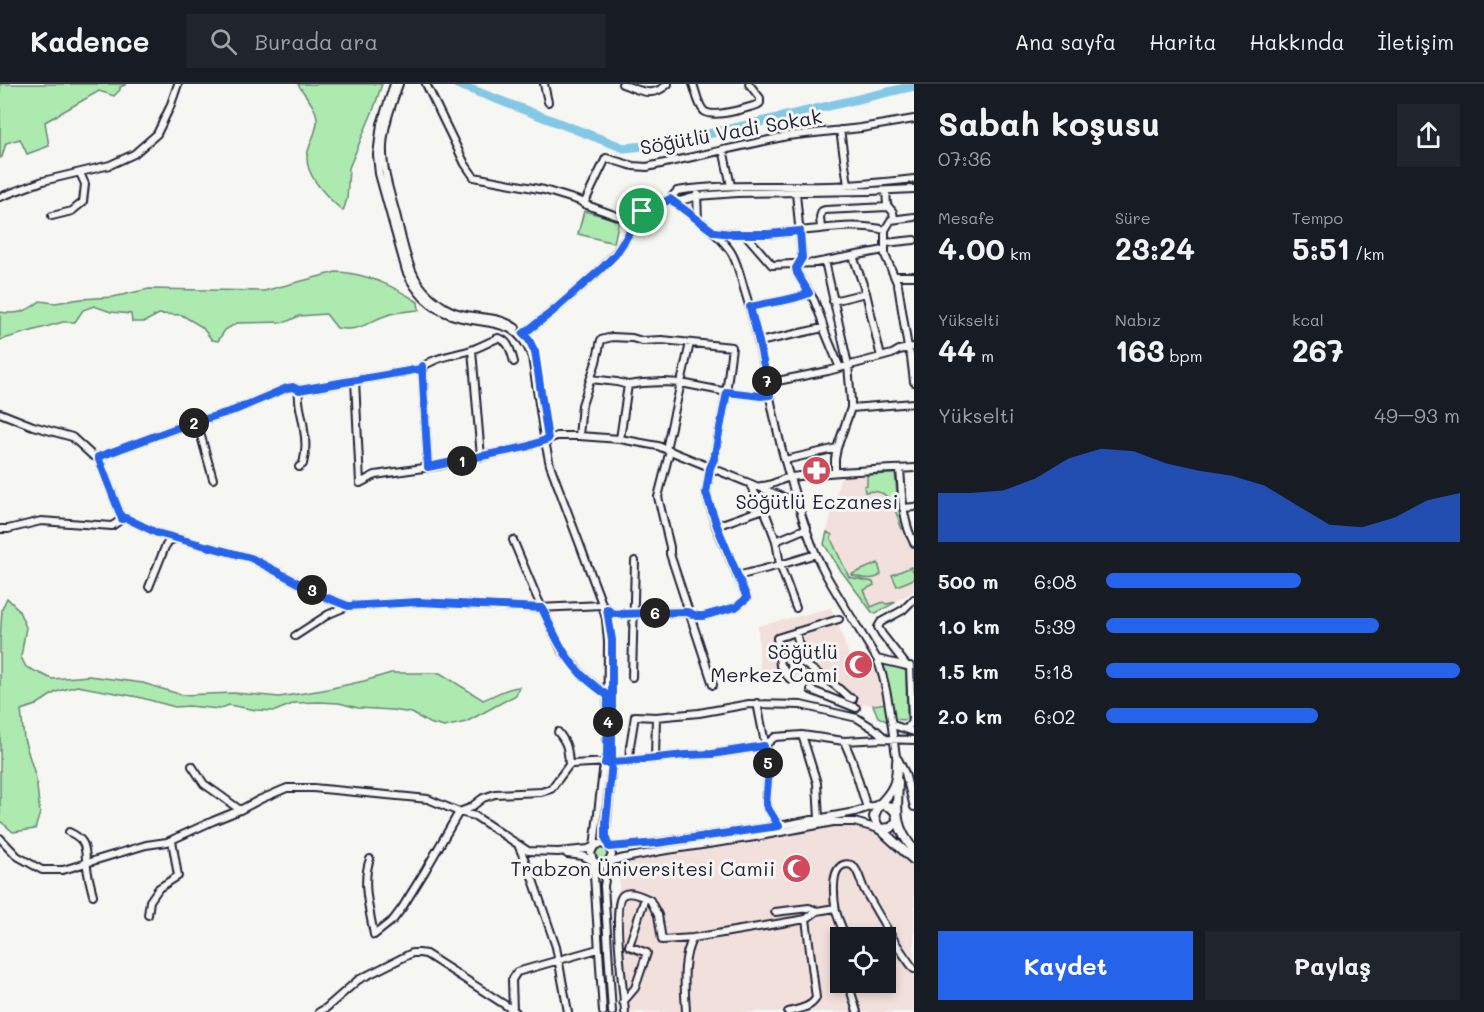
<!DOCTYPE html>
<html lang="tr">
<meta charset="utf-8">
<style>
:root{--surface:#171b24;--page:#20242c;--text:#f1f3f6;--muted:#9ea1a6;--line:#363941;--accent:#2563eb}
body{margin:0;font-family:Mali,sans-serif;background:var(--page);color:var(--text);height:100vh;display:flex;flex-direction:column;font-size:22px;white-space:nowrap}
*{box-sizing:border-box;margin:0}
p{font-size:20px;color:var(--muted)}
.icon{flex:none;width:33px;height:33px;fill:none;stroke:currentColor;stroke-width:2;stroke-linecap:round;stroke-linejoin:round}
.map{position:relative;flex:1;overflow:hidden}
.side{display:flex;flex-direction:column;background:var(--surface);width:570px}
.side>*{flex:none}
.controls{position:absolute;left:830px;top:843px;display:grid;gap:12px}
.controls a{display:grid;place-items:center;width:66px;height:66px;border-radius:0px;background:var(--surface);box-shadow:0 3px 9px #0003;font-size:30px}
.pin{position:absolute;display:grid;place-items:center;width:51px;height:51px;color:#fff;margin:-26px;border:3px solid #fff;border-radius:50%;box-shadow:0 2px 6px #0007}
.km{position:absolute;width:30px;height:30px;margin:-15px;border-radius:50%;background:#222;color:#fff;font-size:16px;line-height:30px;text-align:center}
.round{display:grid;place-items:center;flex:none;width:63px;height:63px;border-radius:0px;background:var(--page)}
.headline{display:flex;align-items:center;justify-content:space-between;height:102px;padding:0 24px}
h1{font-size:33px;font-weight:700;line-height:45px}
.figures{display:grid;grid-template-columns:repeat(3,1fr);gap:9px;height:102px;padding:6px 24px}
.figures div{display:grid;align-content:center}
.figures b{font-size:30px;font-weight:700}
.figures small{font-size:16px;font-weight:400}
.figures p{font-size:16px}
.chart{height:168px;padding:12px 24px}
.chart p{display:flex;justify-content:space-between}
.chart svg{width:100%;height:108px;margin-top:6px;fill:var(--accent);opacity:.7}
.primary-button{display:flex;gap:12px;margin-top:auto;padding:12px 24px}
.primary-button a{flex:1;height:69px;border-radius:0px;background:var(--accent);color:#fff;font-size:24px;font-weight:700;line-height:69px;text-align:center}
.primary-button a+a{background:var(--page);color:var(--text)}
ul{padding:0 24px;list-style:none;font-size:20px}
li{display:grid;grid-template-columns:96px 72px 1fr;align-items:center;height:45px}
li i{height:15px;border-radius:8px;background:var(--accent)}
header{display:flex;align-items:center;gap:36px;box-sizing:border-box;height:84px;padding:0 30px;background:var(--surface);border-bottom:2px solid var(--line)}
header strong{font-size:28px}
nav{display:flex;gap:33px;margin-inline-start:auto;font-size:21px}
.search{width:420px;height:54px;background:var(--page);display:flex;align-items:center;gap:15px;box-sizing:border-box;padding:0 21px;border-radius:0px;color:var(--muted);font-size:22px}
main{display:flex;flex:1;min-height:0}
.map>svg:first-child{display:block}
.built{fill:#f2e0dc;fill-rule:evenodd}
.green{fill:#adeab0;stroke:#688676;stroke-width:1.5}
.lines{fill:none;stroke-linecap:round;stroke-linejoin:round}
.river{stroke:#85c8e6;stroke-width:9}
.minor-casing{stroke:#22223b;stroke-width:10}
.major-casing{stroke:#22223b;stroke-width:12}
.minor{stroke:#f6f6f2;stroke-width:6}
.major{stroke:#f6f6f2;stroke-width:8}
.route-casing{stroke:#fff;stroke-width:12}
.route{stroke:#2563eb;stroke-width:8}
.labels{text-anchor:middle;stroke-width:6;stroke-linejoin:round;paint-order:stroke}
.street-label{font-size:20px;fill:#22223b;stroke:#f6f6f2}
.poi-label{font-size:20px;fill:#22223b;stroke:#f6f6f2;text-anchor:end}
</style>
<header>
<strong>Kadence</strong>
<div class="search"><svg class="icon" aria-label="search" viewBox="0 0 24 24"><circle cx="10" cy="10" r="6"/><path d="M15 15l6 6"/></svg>Burada ara</div>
<nav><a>Ana sayfa</a><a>Harita</a><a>Hakkında</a><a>İletişim</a></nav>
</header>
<main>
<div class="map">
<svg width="914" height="928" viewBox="0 0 914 928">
<rect width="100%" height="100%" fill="#f6f6f2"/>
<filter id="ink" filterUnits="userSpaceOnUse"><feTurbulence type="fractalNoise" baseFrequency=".0167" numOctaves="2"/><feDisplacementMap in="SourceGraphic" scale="12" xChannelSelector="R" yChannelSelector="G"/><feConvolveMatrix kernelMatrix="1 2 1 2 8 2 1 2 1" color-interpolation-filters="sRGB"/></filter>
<g filter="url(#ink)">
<path class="built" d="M891 390H895L897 409 905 447 907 454 911 456 914 463V507L876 529 872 528 839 484 824 460 840 395 846 391Z
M831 524 835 538H837L854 585 876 579 886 619 870 621 864 619 860 624 851 617 831 606 820 596 805 592H760L758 542Z
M847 740 869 745 885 754 914 782V928H621L615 841 621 784 623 780 632 774 648 775ZM840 854H885V898H840Z"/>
<path class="green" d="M0 0H127L120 3V6L114 12 99 7 45 38 49 62 27 70 20 55 6 59 2 73 0 74Z
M298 0H382L374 24 349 84 347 115 343 127C329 115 306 93 307 73 308 61 317 49 317 37 318 24 304 11 298 0Z
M584 127 619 136 614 159 578 150Z
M336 188C367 189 393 202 418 218L419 226C410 227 400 227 391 230 370 235 362 249 337 244L326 230 299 232 286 238 237 239 225 246 218 257 212 256 202 243 182 231 159 230 144 238H132L131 230 111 228 94 222 83 226 75 238H63L0 256V228C16 231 27 228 40 217L55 219 81 215 113 213 149 205 264 207Z
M891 390H895L897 409 904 444 902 445C894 425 892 403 865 408L864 402 867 401V391Z
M827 448 832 451 831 455 849 493 873 498 874 501 864 506 871 523 883 518 886 520 896 518 876 529 872 528 839 484 824 460Z
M878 479 881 490C875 498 861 494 852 491V490Z
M911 483 914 489V495L897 502 892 491Z
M7 514 18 525 26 543 21 573 26 583 52 595 89 592 143 599 182 611 235 609 279 613 323 606 364 597 391 589H440L483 616C496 611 505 604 519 603L516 611 466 638 444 643 429 639 412 629 392 626 358 624 339 619 319 618 295 619 275 627 256 626 229 621 219 625 189 622 175 623 138 613 77 602 56 608 36 621 21 626 24 655 36 694 40 729 35 745 13 748 0 737V556L2 525Z
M889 579 906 587 907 634 904 636 894 635 889 606 883 581Z
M886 619 888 638 878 633 873 621Z
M595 770a7 7 0 1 1 14 0a7 7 0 1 1-14 0Z"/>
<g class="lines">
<path class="river" d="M457 0 624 64 665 60 914 2"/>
<defs>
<path id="minor" d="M394 0 381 40 377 71 379 90 406 187C415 207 430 224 451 231 485 243 516 230 532 273L544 353 550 381 601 517 606 535 608 558 607 671 603 687 594 763 591 769 593 776 603 928
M399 0C392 20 384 41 383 62 382 85 390 108 396 130 402 153 406 180 419 200 426 210 436 218 446 224 468 237 494 228 516 244
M426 0 465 80 474 93 544 106 580 117 584 120 617 132 625 133 656 123 670 115 677 107C727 99 779 103 830 102 858 101 886 98 914 95
M544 0 548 18
M622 0C640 6 651 15 668 0
M693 0C696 8 698 21 704 27 713 35 746 24 757 21L760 19V14L749 0
M840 46 848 101
M723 65 731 102
M886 107 887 121 893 128 894 135
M796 109 802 174 796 184 797 189 814 216 821 234 825 248 840 284
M697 110 698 136
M0 113 43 97 110 81 134 70 157 50 170 23 178 0
M670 115C691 131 713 144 729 165 737 175 741 195 745 208 765 269 770 333 790 394 800 426 809 459 825 489 841 518 860 546 877 575 890 608 891 644 897 678
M674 116 680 117 698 112 737 109 870 107 914 105
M584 120 606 74 633 82 647 83 787 52 861 44 914 35
M52 132 72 127 83 118 85 100 80 89
M914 133 891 136 885 146V171L898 201 908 264 911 273 914 298
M821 145 820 133 822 127 825 126 888 123
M714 148C732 150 751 151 770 150 806 148 850 137 885 146
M745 150 772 181 815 179 884 166
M885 159 914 156
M853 172 866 209 881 273
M825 177 848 281 851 317V324L837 364 835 375V388
M895 192H914
M833 217 866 209
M750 223C770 218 791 217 809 209
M523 250 552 228 600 186 614 171 625 156 642 127
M759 258 823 244
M472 266 481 373
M422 282 428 383
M591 295 617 298 628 301 643 299 664 298 681 299 727 308 761 312 770 311
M355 296 360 399 375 391 437 382 492 370 526 363 557 352H579L620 355 658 362 783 413 798 417
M767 299 828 287 892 270 899 266 914 263
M851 324 914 319
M0 329 33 342 72 353 93 372 98 373
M197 338 213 395
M620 355 628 301
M666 365 690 259
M670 366 658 413 670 463V470L713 601
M98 373 182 342 235 326 287 304 293 303 299 306 420 285C435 272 453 272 471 266 480 263 489 258 498 254 509 256 511 268 514 278
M98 373 122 435
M785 376 837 364
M299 383 303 380C306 369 306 357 304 346 303 332 297 320 299 306
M900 385C902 410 902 436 914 459
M749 399 764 425 776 457 780 481 796 524
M761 402C774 402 780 394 792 393 832 387 873 386 914 384
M903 424 914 423
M716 442 764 425
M0 445H8L41 437 112 442 122 435 126 434 157 449 251 474 325 513 348 522 418 518 539 524 602 521 612 529 618 530 687 528 697 532H703L736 523 747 514 716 442 706 409 710 384 714 375 725 317 732 263 662 256 642 257 632 254 612 253 601 256 596 278 582 321 579 352
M513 456 536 511 561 565 583 592 608 612
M776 457 807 444
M737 492 780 481 816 470
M149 503 165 463 169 457 174 455
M796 548 803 579 837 603 848 613 853 615
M295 552 329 530 348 522
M877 575 907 582
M907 582 882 550 878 543 881 538 903 526 914 515
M632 593 635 477
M790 595 786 591 783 583 780 582 777 554 839 535
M811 606 856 624
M757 619 769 679 766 721 779 742
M893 641 914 648
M907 645 911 639 912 635 910 582
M558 648C568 660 568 666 569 681
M802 651 817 699 819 735
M844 657 852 676 867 724
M611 659 612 678 606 747V755L612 771 608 778 604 802 612 928
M655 674 656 633
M898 675 905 689 914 723
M629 677 630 662 635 632 656 633 699 629 749 620 801 621 857 634 876 646 886 655
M192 682 204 700 221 712 240 726
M69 748C89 757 84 766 87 783 88 793 91 802 93 811
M0 754 17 772 42 786H63L146 761 167 758 213 737 240 726 261 715 287 704H313L408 713 428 715 459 728 470 724 483 714 495 710 541 708 551 705 569 681 572 680 627 677 685 671 712 670 764 662 775 653 802 651 844 657 883 655 914 656
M519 763 531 790 556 863 568 928
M567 770 583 772 601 781 620 775 661 767 755 753 833 738H854L879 745
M370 775C361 799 370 827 374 851L393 836 402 824 425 787 459 728 475 732 528 767 558 768 588 765 599 760 606 761 609 763 647 760 779 742 855 728 879 720
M775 828 809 824 817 827
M148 831 150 817 159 804 178 792 172 756
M845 854C843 844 838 836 836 827 834 817 831 790 840 783 843 780 849 779 853 782 859 787 861 800 865 807 880 833 895 861 914 885
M848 898 857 928
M623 918 635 904 647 869 629 862 645 814
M513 926 512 896 517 888 598 865
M319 928 326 924 358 896 412 869H419L426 870 516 928
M625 928C624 911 611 818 623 811 630 806 643 813 650 816L658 831 662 856 693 854 806 835 817 827 835 824
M686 928C685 905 681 874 693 854
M788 928C798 925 811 924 816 914L806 835"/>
<path id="major" d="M898 698C897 727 893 741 914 766
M879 720C890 722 897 724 897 737L891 744 879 745 874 733C877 719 887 716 893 703 897 696 897 687 897 678
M880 745 914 776"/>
</defs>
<use href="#minor" class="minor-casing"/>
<use href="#major" class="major-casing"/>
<use href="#minor" class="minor"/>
<use href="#major" class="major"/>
</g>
</g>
<g class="lines" filter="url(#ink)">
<defs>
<path id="route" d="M642 127 625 156 615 171 600 186 552 228 523 250 529 256 535 268 548 355 526 363 428 383 422 282 420 285 299 306 293 303 287 304 235 326 182 342 98 373 122 435 126 434 157 449 251 474 325 513 348 522 418 518 542 524C553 548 563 571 581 590 589 598 599 605 608 612L607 671 605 679 612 678 606 739V755L609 763 657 759 779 742 766 721 769 685 764 662 712 670 685 671 627 677 612 678V556L607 525 612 529 618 530 687 528 697 532H703L736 523 747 514 717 442 706 409 710 384 714 375 727 308 761 312 770 311 759 258 750 223C770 218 791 217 809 209L797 189 796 184 802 174 800 147 768 150H732L714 148 670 115 656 123 642 127"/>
</defs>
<use href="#route" class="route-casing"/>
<use href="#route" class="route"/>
</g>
<defs>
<symbol id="pharmacy-disc" viewBox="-11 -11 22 22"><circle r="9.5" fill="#d1495b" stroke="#f6f6f2"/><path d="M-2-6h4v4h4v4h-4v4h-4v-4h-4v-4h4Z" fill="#fff"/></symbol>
<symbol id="mosque-disc" viewBox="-11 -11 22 22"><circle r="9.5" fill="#d1495b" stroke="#f6f6f2"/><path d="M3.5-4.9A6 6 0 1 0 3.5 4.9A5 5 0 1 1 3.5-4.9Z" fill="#fff"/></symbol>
</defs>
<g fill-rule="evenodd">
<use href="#pharmacy-disc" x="800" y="370" width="33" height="33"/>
<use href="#mosque-disc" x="842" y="564" width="33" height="33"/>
<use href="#mosque-disc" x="780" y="768" width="33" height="33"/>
</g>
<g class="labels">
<g class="street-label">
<text transform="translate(731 48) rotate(-10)" y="7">Söğütlü Vadi Sokak</text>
</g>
<g class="poi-label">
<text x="817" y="425" text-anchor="middle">Söğütlü Eczanesi</text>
<text x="838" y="575">Söğütlü<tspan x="838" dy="23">Merkez Cami</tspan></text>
<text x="775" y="792">Trabzon Üniversitesi Camii</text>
</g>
</g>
</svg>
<div class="controls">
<a><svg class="icon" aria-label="locate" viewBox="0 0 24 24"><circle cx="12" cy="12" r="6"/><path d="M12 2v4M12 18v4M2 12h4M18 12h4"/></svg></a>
</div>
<div class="pin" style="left:642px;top:127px;background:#1e9e55"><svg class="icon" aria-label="arrive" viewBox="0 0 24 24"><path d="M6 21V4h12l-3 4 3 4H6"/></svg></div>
<b class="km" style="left:462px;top:377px">1</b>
<b class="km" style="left:194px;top:339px">2</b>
<b class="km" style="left:312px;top:506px">3</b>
<b class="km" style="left:608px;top:638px">4</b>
<b class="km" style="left:768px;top:679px">5</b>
<b class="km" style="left:655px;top:529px">6</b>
<b class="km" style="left:767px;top:297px">7</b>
</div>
<section class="side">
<div class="headline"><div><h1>Sabah koşusu</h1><p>07:36</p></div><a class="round"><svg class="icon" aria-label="share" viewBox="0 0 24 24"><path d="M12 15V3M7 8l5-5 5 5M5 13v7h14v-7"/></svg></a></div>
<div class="figures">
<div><p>Mesafe</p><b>4.00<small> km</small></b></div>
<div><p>Süre</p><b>23:24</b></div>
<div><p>Tempo</p><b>5:51<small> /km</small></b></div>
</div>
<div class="figures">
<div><p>Yükselti</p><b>44<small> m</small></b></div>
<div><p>Nabız</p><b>163<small> bpm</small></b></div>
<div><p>kcal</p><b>267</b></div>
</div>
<div class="chart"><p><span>Yükselti</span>49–93 m</p>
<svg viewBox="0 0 160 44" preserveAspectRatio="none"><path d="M0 44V24L10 24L20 23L30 18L40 10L50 6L60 7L70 12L80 15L90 17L100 21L110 29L120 37L130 38L140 34L150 27L160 24V44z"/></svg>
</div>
<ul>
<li><b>500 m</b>6:08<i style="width:55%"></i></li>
<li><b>1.0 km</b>5:39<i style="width:77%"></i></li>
<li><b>1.5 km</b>5:18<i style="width:100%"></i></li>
<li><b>2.0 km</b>6:02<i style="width:60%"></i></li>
</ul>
<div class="primary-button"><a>Kaydet</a><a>Paylaş</a></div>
</section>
</main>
